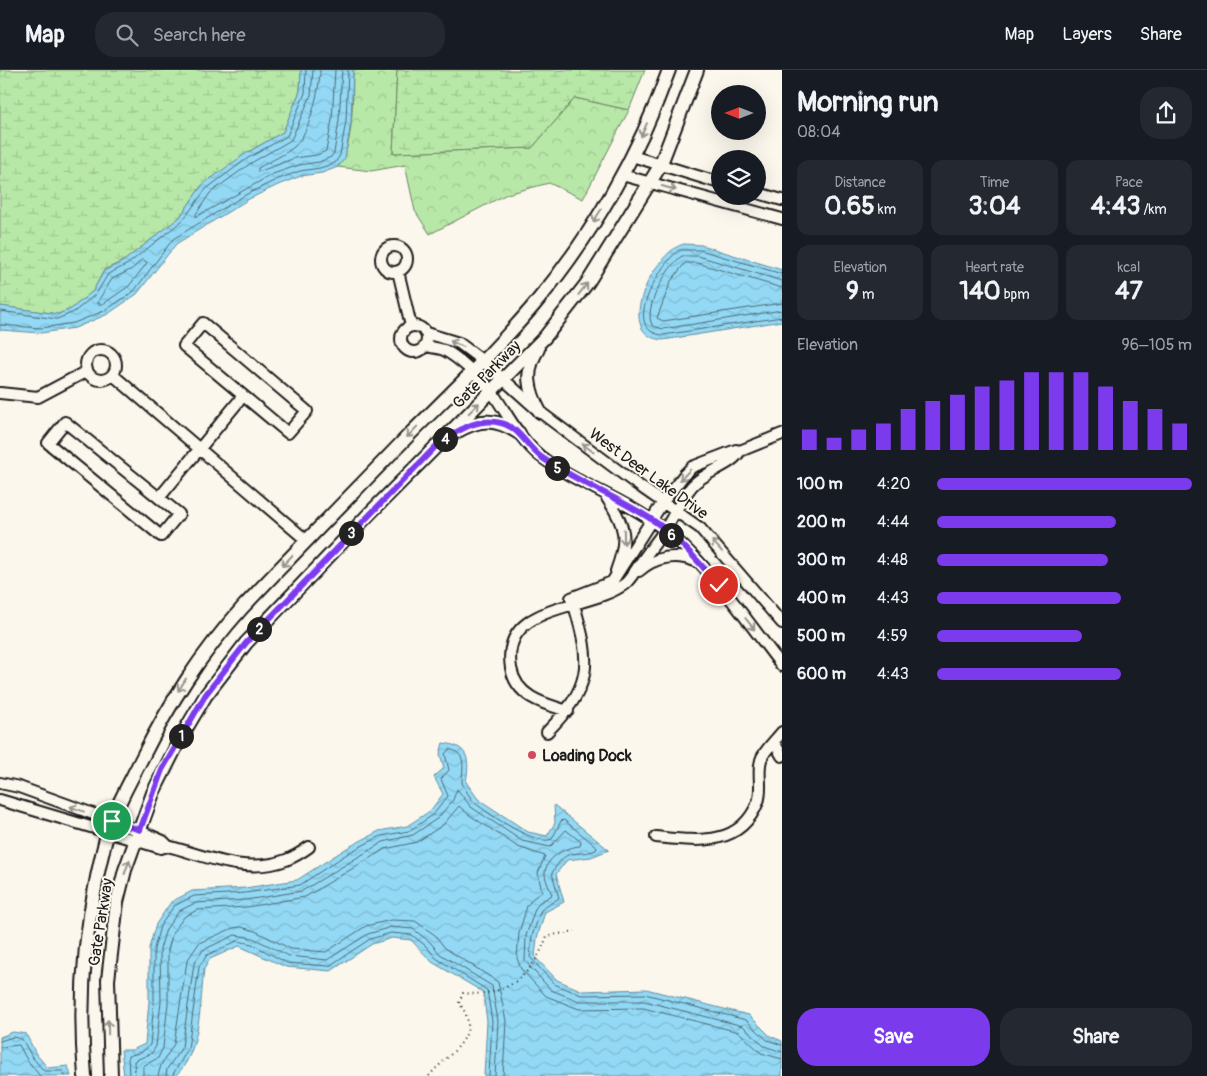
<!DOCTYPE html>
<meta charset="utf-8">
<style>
:root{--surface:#171b24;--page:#242831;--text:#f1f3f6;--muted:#9ea1a6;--line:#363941;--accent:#7c3aed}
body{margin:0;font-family:Pangolin,sans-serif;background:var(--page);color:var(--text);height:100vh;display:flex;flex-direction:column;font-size:19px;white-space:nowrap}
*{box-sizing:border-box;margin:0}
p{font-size:16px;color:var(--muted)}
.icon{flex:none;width:28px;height:28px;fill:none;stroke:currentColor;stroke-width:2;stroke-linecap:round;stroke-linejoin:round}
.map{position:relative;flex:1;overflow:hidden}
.drawer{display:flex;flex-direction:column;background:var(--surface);width:425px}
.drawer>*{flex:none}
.needle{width:32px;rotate:270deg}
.tools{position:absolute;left:711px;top:15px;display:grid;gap:10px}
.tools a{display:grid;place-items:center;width:55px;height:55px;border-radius:50%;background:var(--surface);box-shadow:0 5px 20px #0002;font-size:25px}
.pin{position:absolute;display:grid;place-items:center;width:42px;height:42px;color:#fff;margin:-21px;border:2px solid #fff;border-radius:50%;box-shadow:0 1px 5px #0007}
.km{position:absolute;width:25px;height:25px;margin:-12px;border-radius:50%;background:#222;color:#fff;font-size:14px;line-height:25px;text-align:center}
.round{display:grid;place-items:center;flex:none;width:52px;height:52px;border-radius:20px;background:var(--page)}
.head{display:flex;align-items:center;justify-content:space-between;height:85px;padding:0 15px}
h1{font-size:28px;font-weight:800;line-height:38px}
.figures{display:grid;grid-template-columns:repeat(3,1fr);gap:8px;height:85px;padding:5px 15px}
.figures div{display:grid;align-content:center;border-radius:12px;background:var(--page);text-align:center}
.figures b{font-size:25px;font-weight:800}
.figures small{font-size:14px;font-weight:400}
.figures p{font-size:14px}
.chart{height:140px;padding:10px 15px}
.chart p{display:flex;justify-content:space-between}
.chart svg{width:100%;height:90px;margin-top:5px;stroke:var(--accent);stroke-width:6}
.action{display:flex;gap:10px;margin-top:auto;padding:10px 15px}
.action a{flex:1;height:58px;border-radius:20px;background:var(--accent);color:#fff;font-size:20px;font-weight:800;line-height:58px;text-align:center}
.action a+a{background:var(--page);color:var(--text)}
ul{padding:0 15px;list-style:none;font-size:16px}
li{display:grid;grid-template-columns:80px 60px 1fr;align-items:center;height:38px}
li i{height:12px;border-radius:6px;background:var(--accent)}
header{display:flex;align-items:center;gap:30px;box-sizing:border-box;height:70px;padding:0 25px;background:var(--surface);border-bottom:1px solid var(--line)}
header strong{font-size:24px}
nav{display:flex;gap:28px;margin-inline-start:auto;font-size:18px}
.search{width:350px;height:45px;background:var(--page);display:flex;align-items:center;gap:12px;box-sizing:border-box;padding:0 18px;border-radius:20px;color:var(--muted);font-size:19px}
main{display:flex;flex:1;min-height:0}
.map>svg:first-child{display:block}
.forest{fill:url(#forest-crowns);stroke:#6a8262}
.wetland{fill:url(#wetland-marsh);stroke:#6a8262}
.water{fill:url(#water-waves);stroke:#638d9e}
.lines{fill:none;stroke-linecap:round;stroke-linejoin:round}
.shore{stroke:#4c6873;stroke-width:1}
.minor-casing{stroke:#1c1c1c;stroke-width:14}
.major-casing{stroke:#1c1c1c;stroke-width:16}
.path{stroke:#1c1c1c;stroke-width:2;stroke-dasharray:1 4;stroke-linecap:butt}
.minor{stroke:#fbf7ec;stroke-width:10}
.major{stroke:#fbf7ec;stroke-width:12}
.oneway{stroke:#97948e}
.route-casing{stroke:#fff;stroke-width:10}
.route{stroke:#7c3aed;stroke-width:6}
.poi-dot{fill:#d1495b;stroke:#fbf7ec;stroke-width:2}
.labels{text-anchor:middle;stroke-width:4;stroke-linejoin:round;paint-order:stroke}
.street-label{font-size:16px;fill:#1c1c1c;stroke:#fbf7ec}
.poi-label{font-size:16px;font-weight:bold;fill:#1c1c1c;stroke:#fbf7ec;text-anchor:start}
</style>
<header>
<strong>Map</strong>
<div class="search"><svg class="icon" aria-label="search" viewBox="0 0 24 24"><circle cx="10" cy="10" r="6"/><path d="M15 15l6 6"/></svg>Search here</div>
<nav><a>Map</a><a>Layers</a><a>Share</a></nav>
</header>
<main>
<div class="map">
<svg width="782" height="1006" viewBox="0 0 782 1006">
<defs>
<pattern id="forest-crowns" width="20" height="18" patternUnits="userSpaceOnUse" patternTransform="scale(1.25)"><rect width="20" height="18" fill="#b8e8a8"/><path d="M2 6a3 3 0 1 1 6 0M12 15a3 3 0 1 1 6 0" fill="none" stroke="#9ec690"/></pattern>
<pattern id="wetland-marsh" width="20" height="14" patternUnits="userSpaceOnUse" patternTransform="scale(1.25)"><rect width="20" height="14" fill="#b8e8a8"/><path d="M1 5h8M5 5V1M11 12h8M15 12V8" fill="none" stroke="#9ec690"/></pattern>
<pattern id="water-waves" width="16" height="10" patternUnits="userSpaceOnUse" patternTransform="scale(1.25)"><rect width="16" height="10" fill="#93d9f5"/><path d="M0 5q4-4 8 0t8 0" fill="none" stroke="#7ebad1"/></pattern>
</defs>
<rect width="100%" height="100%" fill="#fbf7ec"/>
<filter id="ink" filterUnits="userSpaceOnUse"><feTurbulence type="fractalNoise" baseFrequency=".02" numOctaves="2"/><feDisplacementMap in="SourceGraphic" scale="10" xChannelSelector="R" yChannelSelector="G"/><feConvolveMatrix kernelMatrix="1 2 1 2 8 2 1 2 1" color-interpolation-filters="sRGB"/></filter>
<g filter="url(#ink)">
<path class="forest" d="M353 0H397L393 83 532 78 575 28 629 40 583 129 549 113 507 124 430 164 415 141 405 95 371 101 338 97C355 74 352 28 353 0Z"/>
<path class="wetland" d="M0 0H301L300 21 283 62 248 82 202 115 180 147 125 190 104 200 93 221 71 239 58 244 0 236Z
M397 0H645L629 40 575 28 532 78 393 83Z"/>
<path class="water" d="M301 0H353L351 52 345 88 338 97 322 103 301 106 278 115 249 129 176 174 137 224 108 244 75 258 41 263 0 260V236L58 244 71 239 93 221 104 201 125 190 180 147 202 115 245 84 283 62 300 21Z
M684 174 701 175 782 200V251L663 270C611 266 655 180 684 174Z
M443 673C469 676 470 689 466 712L478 729 528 762 547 766 555 753 554 735 609 780 591 787 567 790 556 804 564 832 545 842 537 868 535 887 557 910 583 921 646 919 732 941 749 945 770 966 782 971V1006H484L487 951 483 922 432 892 411 870 392 868 372 874 331 901 286 897 239 876 210 889 204 899C200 932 201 984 175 1006H124L121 980H132L145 974 149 932V878L156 854 171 832 192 821 245 818 297 810 347 778 379 761 407 756 430 741 443 724 434 707 444 698 440 684Z
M13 962 26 964 36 984 48 998 68 996 71 1006H0V967Z"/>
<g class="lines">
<path class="shore" d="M313 0 311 25 291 70 251 93 210 123 196 144V147L273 104 299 95 319 92 331 87 334 83 339 50 342 0
M320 0C320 19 309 64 295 76 285 85 270 91 258 98V102L295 88 317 85 326 81 332 50 335 0
M143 189 147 193 129 216 103 234H98V231L112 209 132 199Z
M782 204 700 180H679C661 193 619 261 663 265L782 247
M782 211 698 186H682C668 195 641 241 653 256L663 259 782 240
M782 218 697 193H685L671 211 657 248 663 251 782 233
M0 241 57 249 74 242 96 224 108 204 128 194 183 150 206 119 248 88 287 66 305 23 306 0
M0 255 41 258 74 253 106 240 134 221 173 169 247 124 276 110 300 101 320 98 335 93 340 85 346 51 348 0
M0 971 13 967 22 969 32 987 44 1001H63L65 1006
M0 977 19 975 27 990 40 1006
M129 1006 128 986 142 982 150 975 154 932V879L160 856 174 836 194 826 245 823 300 815 350 782 381 766 409 761 433 745 448 726 441 709 449 700 445 684 449 679C468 684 462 697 462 713 465 719 470 728 475 733 487 743 537 777 552 769L561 751 564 750 597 777 596 780C573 788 568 775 552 803L559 828 541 840 532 866 530 887 554 914 581 925 645 924 746 950 767 970 782 975
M135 1006 134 991 152 983 156 976 161 932 160 879 166 859 179 841 195 833 246 830 302 821 383 772 413 765 438 748 453 730 457 719 471 737 522 771 550 777 566 760 581 772 580 776C566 777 544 788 545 805 546 812 550 819 552 825L539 833 535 839 526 866 525 891 551 920 579 931H644L743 956 764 976 782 982
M143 1006V996L158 988 163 978 168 933V880L173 862 184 847 197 840 247 837 305 827 385 779 417 772 443 755 459 736 468 744 518 777 545 786 538 803 542 822 533 828 527 836 519 863 517 888 521 899 546 926 579 939 643 938 739 962 761 983 782 989
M158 1006 161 995 174 974 187 891 199 873 233 858 241 857 255 861 291 879 326 882 366 856 391 850 415 851 435 865 445 878 498 912 506 951 503 1006
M166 1006 167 999 182 977 194 894 203 880 235 865 253 868 289 886 327 890 368 864 391 857 413 859 430 872 440 884 492 916 498 951 495 1006
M172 1006 188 979 199 897 207 885 237 871 252 874 287 893 329 896 370 869 391 863 412 865 426 876 436 888 487 920 492 951 489 1006"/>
<defs>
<path id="minor" d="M632 86 720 113
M622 105 782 149
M758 123 782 130
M381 189a13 13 0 1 1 26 0a13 13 0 1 1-26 0Z
M398 201 411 256
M203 253 307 341 288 363 184 276Z
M401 269a13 13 0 1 1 26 0a13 13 0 1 1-26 0Z
M426 263 459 273 483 291 540 342 635 413 700 458 782 553
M425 276C431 277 438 278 444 280 458 287 482 309 492 322 507 343 519 369 540 386 575 413 618 426 654 452 706 489 743 546 782 596
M86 295a15 15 0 1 1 30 0a15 15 0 1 1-30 0Z
M113 305 306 470
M0 323 38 327 87 301
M65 352 179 444 161 466 48 373Z
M740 381 782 364
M159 428 243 326
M607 428C626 456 628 469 616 501
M639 501C654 487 676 483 695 491
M568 641C544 634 516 627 511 598 500 531 589 542 626 513 632 507 637 498 642 491 649 481 657 471 664 461 674 446 681 429 692 416 705 401 732 396 740 381L736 380 692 397 684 405 663 432 612 512 571 528
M547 662C592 616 592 595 574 535
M774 672 782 686
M0 713 19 717 140 761 163 771 168 776
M0 730 161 778 168 776C206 786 246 805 286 790 294 787 302 782 309 777
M656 767C696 771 740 778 758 732 763 719 757 703 761 690 764 680 776 670 782 662"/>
<path id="major" d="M538 279C524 301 528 320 540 342
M456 362C481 348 495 348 519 363
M85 1006C79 939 83 873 97 807 101 789 105 769 111 752 119 731 131 710 141 690 170 632 200 585 243 537 299 478 355 421 411 363 453 321 496 280 534 235 592 166 639 84 669 0
M111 1006 108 910 117 832 125 800 153 723 181 667 206 625 246 573 370 443 545 267 588 212 660 96 697 0"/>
</defs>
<use href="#minor" class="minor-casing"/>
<use href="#major" class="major-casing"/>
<path class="path" d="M429 1006C448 983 485 966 459 933L463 923C507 928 533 905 547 866L575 861"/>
<use href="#minor" class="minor"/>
<use href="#major" class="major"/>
</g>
<defs><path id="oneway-shaft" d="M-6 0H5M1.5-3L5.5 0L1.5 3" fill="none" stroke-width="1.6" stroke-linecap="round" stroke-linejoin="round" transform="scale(1.25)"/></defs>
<g class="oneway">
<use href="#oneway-shaft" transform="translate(644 60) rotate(113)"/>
<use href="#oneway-shaft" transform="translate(669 118) rotate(16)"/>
<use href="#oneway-shaft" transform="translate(597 146) rotate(123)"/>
<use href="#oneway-shaft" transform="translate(583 219) rotate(-52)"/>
<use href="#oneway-shaft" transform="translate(457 274) rotate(-156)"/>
<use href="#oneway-shaft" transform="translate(474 338) rotate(-45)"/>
<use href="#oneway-shaft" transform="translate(412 362) rotate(134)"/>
<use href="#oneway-shaft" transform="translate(588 378) rotate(-143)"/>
<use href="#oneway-shaft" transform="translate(685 405) rotate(134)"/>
<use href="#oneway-shaft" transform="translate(624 467) rotate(89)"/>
<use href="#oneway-shaft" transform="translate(717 476) rotate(-132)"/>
<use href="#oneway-shaft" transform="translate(287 491) rotate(133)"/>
<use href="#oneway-shaft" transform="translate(750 554) rotate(52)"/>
<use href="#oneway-shaft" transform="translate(182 615) rotate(122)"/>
<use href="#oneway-shaft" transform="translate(77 739) rotate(-160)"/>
<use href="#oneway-shaft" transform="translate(127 797) rotate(-71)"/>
<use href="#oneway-shaft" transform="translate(108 957) rotate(-91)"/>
</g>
</g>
<g class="lines" filter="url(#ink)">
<defs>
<path id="route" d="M112 751 140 760 162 700 206 624 246 573 441 371C460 360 477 347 501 353 519 357 527 377 541 387 577 412 618 427 654 451 679 468 699 493 719 515"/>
</defs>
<use href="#route" class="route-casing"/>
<use href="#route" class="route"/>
</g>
<circle class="poi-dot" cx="532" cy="685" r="5"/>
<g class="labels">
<g class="street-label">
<text transform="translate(486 304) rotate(-45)" y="6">Gate Parkway</text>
<text transform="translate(649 403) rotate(36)" y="6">West Deer Lake Drive</text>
<text transform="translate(100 852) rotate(-81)" y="6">Gate Parkway</text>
</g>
<g class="poi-label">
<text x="542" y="691">Loading Dock</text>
</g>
</g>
</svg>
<div class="tools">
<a><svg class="needle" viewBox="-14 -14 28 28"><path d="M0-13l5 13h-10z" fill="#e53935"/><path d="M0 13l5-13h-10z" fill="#9ea1a6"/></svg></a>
<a><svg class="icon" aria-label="layers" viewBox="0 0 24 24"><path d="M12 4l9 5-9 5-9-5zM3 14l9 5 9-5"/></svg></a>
</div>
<div class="pin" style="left:112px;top:751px;background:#1e9e55"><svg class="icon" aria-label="arrive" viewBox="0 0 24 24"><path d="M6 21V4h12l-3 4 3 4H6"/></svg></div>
<div class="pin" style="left:719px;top:515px;background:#d93025"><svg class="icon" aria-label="check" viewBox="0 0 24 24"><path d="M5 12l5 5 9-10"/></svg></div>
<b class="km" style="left:181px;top:666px">1</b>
<b class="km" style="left:259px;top:559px">2</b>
<b class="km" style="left:351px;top:463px">3</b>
<b class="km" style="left:445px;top:369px">4</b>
<b class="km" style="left:557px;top:398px">5</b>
<b class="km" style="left:671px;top:465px">6</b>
</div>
<section class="drawer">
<div class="head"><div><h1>Morning run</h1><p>08:04</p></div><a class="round"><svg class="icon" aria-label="share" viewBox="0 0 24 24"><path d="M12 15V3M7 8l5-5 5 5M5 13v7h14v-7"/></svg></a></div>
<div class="figures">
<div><p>Distance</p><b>0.65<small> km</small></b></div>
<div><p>Time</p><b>3:04</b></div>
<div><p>Pace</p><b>4:43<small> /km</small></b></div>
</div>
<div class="figures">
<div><p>Elevation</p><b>9<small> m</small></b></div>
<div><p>Heart rate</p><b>140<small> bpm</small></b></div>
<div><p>kcal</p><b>47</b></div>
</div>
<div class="chart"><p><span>Elevation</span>96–105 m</p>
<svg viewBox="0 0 160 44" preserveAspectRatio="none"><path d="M5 44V34M15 44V38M25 44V34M35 44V31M45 44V24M55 44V20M65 44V17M75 44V13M85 44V10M95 44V6M105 44V6M115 44V6M125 44V13M135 44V20M145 44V24M155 44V31"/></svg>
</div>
<ul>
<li><b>100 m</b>4:20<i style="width:100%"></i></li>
<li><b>200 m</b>4:44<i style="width:70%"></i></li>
<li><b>300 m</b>4:48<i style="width:67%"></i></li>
<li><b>400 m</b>4:43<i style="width:72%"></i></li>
<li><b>500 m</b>4:59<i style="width:57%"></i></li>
<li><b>600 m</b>4:43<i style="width:72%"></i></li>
</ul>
<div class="action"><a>Save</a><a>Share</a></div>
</section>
</main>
